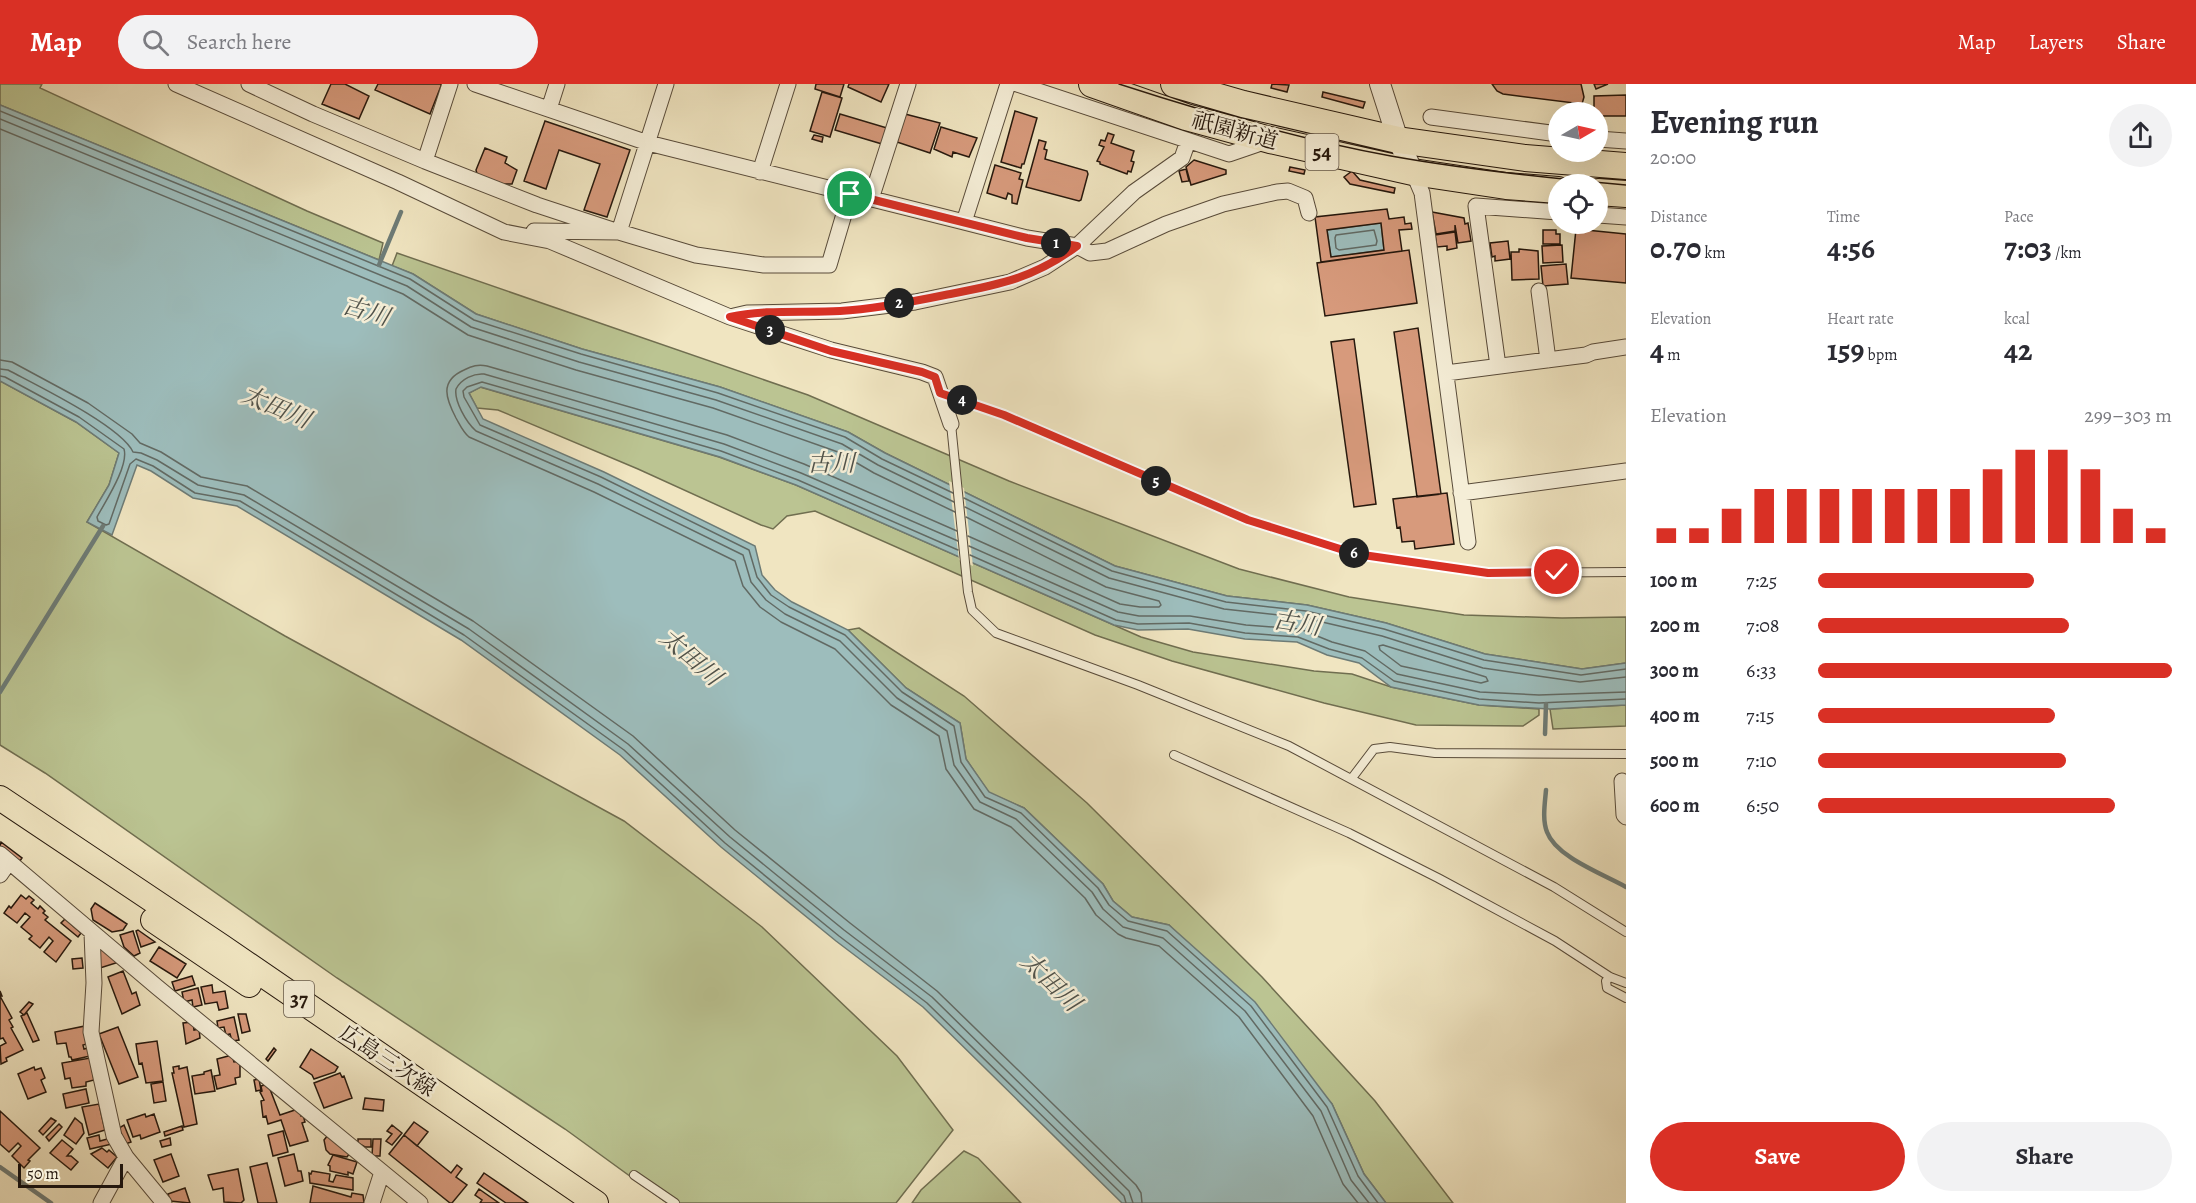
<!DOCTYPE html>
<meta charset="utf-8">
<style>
:root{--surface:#fff;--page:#f2f2f3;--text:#2b2b33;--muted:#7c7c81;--accent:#d93025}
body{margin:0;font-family:Alegreya,"Noto Serif JP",serif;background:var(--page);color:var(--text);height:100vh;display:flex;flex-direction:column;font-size:22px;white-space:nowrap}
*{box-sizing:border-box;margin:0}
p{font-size:20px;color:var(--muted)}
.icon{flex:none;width:33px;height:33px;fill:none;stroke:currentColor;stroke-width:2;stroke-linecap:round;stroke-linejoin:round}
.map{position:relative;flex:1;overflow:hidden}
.panel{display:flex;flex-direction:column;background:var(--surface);width:570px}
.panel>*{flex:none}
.needle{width:39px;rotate:81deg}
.buttons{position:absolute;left:1548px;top:18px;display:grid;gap:12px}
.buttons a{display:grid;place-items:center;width:60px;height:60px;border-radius:50%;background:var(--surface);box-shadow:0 6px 24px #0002;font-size:30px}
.scale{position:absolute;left:18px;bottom:15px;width:105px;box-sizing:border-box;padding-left:6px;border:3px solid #26180d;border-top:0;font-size:16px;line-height:21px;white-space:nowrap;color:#26180d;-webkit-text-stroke:4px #f5eed7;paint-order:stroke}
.pin{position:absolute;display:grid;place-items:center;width:51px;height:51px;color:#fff;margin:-26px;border:3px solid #fff;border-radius:50%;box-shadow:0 2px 6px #0007}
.km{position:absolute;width:30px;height:30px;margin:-15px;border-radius:50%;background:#222;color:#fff;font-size:16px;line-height:30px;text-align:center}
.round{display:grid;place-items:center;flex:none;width:63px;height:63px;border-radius:32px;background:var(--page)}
.headline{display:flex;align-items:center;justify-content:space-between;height:102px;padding:0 24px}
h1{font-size:33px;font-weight:700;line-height:45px}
.metrics{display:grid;grid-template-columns:repeat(3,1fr);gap:9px;height:102px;padding:6px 24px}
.metrics div{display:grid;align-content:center}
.metrics b{font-size:30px;font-weight:700}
.metrics small{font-size:16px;font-weight:400}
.metrics p{font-size:16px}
.chart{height:168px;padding:12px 24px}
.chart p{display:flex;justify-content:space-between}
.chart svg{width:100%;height:108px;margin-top:6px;stroke:var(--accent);stroke-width:6}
.action{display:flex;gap:12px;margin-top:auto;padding:12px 24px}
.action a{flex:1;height:69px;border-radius:36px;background:var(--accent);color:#fff;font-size:24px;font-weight:700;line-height:69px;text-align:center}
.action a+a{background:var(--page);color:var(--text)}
ul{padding:0 24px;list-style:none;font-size:20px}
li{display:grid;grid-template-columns:96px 72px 1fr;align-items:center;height:45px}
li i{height:15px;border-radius:8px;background:var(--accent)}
header{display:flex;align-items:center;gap:36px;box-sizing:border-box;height:84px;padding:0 30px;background:var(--accent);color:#fff}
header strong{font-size:28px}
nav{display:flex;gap:33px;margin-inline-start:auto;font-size:21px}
.search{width:420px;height:54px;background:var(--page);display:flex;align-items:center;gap:15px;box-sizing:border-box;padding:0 21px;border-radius:33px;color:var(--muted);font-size:22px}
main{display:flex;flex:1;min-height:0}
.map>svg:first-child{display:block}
.green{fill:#bbc492;stroke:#706e50;stroke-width:1.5}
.water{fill:#9dbdbc;stroke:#6d7b76;stroke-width:1.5}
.pier{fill:#f0e5c1}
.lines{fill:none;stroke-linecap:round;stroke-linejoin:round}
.shore{stroke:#626a64;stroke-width:1.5}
.stream{stroke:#6d7b76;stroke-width:4.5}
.building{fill:#d79a7c;stroke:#26180d;stroke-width:1.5;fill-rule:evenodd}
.service-casing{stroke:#584b3a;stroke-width:10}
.minor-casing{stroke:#584b3a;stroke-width:17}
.tertiary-casing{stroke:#584b3a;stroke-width:22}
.primary-casing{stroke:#26180d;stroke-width:26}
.trunk-casing{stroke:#26180d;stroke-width:28}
.service{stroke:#f5eed7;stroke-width:8}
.minor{stroke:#f5eed7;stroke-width:15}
.tertiary{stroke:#f5eed7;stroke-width:20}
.primary{stroke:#f0e5c1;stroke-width:24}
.trunk{stroke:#f0e5c1;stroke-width:26}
.tram{stroke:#26180d;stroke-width:1.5}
.route-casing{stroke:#fff;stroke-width:12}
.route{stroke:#d93025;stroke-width:8}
.labels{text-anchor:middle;stroke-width:5;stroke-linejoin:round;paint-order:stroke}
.shield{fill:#f5eed7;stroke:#64584a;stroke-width:1.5}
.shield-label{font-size:21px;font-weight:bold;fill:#26180d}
.street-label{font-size:22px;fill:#26180d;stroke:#f5eed7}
.water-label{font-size:24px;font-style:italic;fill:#50524a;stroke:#f5eed7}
</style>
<header>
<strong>Map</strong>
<div class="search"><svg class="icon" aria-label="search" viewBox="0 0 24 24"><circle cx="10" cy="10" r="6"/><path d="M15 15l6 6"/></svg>Search here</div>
<nav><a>Map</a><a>Layers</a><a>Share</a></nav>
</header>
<main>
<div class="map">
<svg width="1626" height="1119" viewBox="0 0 1626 1119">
<rect width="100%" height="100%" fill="#f0e5c1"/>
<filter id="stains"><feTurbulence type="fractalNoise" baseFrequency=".00333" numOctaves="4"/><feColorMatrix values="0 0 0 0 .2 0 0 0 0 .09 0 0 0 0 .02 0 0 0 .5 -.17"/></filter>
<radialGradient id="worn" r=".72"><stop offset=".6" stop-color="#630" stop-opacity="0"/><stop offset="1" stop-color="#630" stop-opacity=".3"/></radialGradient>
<path class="green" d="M0 0H42L40 4 307 127 383 159 379 176 0 21Z
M397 169 808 311 1009 397 1239 485 1349 513 1464 531 1562 534 1626 533V579L1582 585 1485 570 1386 539 1307 521 1227 512 1115 482 885 369 848 348 720 303 582 265 476 230 413 190 392 182Z
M0 297 76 338 119 369 109 401 87 438 285 552 624 737 762 843 897 972 953 1046 896 1119H667L565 1045 337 894 45 689 0 661Z
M480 303 719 373 796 401 1141 553 1193 568 1314 587 1352 590 1391 603 1479 621 1539 625V631L1523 642 1416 641 1324 619 1172 577 1095 551 815 427 787 432 773 445 761 441 638 385 498 326 477 324 469 309Z
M859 544 964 612 1087 719 1262 893 1375 1017 1453 1119H1386L1364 1090 1332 1020 1169 841 1132 833 1113 817 1103 800 1024 724 989 709 966 675 960 639 906 604 848 546Z
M1626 621V642L1553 645 1550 625Z
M964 1067 978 1074 1021 1119H912L921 1106Z"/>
<path class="water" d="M0 21 413 190 476 230 582 265 720 303 848 348 885 369 1115 482 1227 512 1307 521 1386 539 1485 570 1582 585 1626 579V621L1550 625 1479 621 1391 603 1359 579 1327 571 1297 558 1245 555 1188 545 1138 546 1114 541 796 401 720 373 481 303 469 309 483 335 604 388 755 462 762 491 775 506 792 518 848 546 906 604 960 639 966 675 989 708 1024 724 1103 800 1113 817 1132 833 1169 841 1255 918 1332 1020 1364 1090 1386 1119H1122L923 923 836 857 721 763 620 671 461 556 237 422 193 414 151 387 137 381 112 451 87 438 109 401 119 369 76 338 0 297Z
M1381 139 1384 166 1331 173 1327 146Z"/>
<path class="pier" d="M949 397 964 404 973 482 959 476Z"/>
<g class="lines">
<path class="shore" d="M0 27 410 195 474 236 581 270 718 309 845 353 882 375 953 409
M0 35 407 202 471 243 579 278 716 316 842 360 878 381 954 418
M0 45 403 210 468 251 576 286 713 324 838 368 874 389 955 428
M1374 146 1377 157 1376 161 1339 166 1336 164 1335 154 1336 151Z
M0 276 12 278 88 319 132 350 140 359 161 368 201 393 247 402 473 537 633 652 735 746 850 839 937 907 1136 1101 1141 1109 1142 1119
M0 285 8 286C36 301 121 342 133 368L141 369 157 376 198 401 244 411 469 545 628 660 730 753 844 846 932 913 1129 1107 1133 1119
M0 292 5 293 79 333 124 365C129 382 105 418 97 433L98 437 106 441 109 440 130 380 136 375 153 382 195 409 240 417 464 551 624 666 725 759 839 852 927 919 1124 1112 1126 1119
M964 414 1112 487 1226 518 1306 527 1384 545 1484 576 1581 591 1626 585
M965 423 1109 494 1224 525 1305 534 1382 552 1483 584 1580 598 1626 593
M966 433 1106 503 1159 517 1161 521 1159 523H1140L1120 520 968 452
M957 447 804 380 727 351 487 282C478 280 472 282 464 286 439 297 446 315 456 334 460 341 463 348 469 353L594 408 735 477 743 502 760 523 781 538 835 565 891 621 939 652 946 685 974 725 1011 743 1085 814 1096 831 1118 850 1126 854 1159 862 1239 933 1313 1032 1343 1100 1358 1119
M958 457 801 389 724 360 484 290C474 289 461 295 456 305 454 317 466 338 476 347L598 400 743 471 751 498 766 516 785 530 840 557 897 614 947 647 954 681 980 718 1016 735 1092 808 1103 825 1123 843 1163 854 1245 927 1321 1027 1351 1096 1369 1119
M969 462 1118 528 1139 532H1190L1246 541 1300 545 1332 558 1365 567 1397 590 1480 608 1539 611 1626 608
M958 466 798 396 721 367 482 298 467 303 463 307 464 313 480 341 601 393 749 466 757 493 771 511 789 523 845 551 902 608 954 642 961 678 985 713 1021 729 1098 804 1109 821 1128 837 1167 847 1251 922 1327 1023 1358 1092 1378 1119
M970 471 1116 536 1138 540 1189 539 1245 549 1298 553 1329 565 1362 574 1394 597 1479 615 1539 619 1626 615
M1383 561 1486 593 1488 597 1481 599 1401 582 1380 566 1379 562Z"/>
<path class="stream" d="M379 181 401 128
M0 608 103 442
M1545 650 1546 620
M1546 706C1545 719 1542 735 1547 748 1556 773 1603 790 1626 803
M0 1083 51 1119"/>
</g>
<path class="building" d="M331 0H345L369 12 359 35 322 20Z
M378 0H441V2L430 30 375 6Z
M816 0H844L840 13 815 5Z
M849 0H889L881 18 848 3Z
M1272 0 1289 1 1287 8 1271 4Z
M1492 0H1581L1584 13 1582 20 1503 10 1497 7Z
M1594 0H1608L1596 5Z
M822 8 842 14 830 53 810 47Z
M1323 8 1365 18 1363 24 1322 13Z
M1626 11V32H1598V28H1594V12Z
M1015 27 1037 34 1024 80H1022L1021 84 1001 78Z
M840 30 887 44 882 60 835 46Z
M905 30 940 39 930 69 897 58Z
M545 37 630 66 607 133 584 126 600 80 559 66 546 105 524 97Z
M941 43 977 54 969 73 953 68 952 73 934 65Z
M1108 49 1114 51 1111 59 1134 67 1131 77 1134 78 1131 88 1128 87 1127 90 1100 80V78L1097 77 1104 63 1099 61 1101 56 1105 57Z
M814 51 823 53 822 58 812 55Z
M1039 56 1046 58 1044 65 1047 66 1045 75 1087 87 1088 90 1081 116 1079 117 1026 103Z
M485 64 507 73 505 79 517 86 512 100H503L477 90 476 86Z
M1194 76 1226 86V90L1191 101 1186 83Z
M995 81 1021 89 1019 95 1023 96 1017 120 1012 119V111L1008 109 1006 115 987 109Z
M1290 83 1305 86 1304 90 1289 87Z
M1186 85 1189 97 1182 98 1179 87Z
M1352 87 1360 96 1395 104 1394 109 1350 100 1344 93Z
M1387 125 1389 135 1404 133 1405 140 1411 139 1412 145 1399 146 1402 167 1321 178 1315 133ZM1381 139 1384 166 1331 173 1327 146Z
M1432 128 1464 134 1465 140 1468 139 1471 157 1458 159 1455 141V147L1436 150Z
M1576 145 1626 150V199L1571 194Z
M1543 146H1556V150H1560V160H1543Z
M1455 148 1457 164 1447 166V162L1437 163 1435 151Z
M1508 157 1510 175 1495 177V172L1492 173 1490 159Z
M1562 161 1563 178 1543 179 1542 162Z
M1519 165 1538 167 1539 195 1512 196 1511 168H1519Z
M1409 166 1417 219 1325 232 1317 179Z
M1566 180 1568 200 1543 202 1541 182Z
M1418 244 1441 410 1417 413 1394 248Z
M1354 255 1376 420 1354 423 1331 258Z
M1447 409 1454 460 1415 465 1414 457 1402 458 1400 443 1397 444 1393 415Z
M1 758 22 774 20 777 0 762Z
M21 811 26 815 29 812 34 816 31 819 38 825 40 822 45 827 43 829 48 833 45 836 71 857 56 878 44 868 53 857 49 853 40 864 29 855 32 852 21 843 30 833 25 829 17 839 4 829 9 822 11 824Z
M95 819 127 840 123 846 112 848 93 836 91 825Z
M65 835 81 849 78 853 61 839Z
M138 846 155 858 141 863 136 847Z
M133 847 140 869 134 872 124 863 120 851Z
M99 863 119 878 100 884Z
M159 863 186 880 177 894 150 877Z
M82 874 83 884 73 885 72 875Z
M123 887 132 910 136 908 140 921 122 930 108 893Z
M192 892 195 901 175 907 172 898Z
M212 901 213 909 225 907 228 924 219 926 217 918 205 920 201 903Z
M198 904 202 921 193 923 192 916 184 918 182 908Z
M0 907 2 912H0L12 934 9 936 13 943 11 944 23 966 6 974 7 977 1 980 0 962 6 959 3 954 0 955Z
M29 918 33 920 24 931 20 928Z
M27 929 39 956 33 958 21 932Z
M238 930H246L250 947 242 949Z
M234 933 239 956 232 957 230 950 226 951 224 943 218 944 217 937Z
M193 938 194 946 199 945 200 954 186 960 183 939Z
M85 942 87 960 83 961 84 965 88 964 90 972 72 976 71 973H69L66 959 57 960 55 948Z
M118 943 138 993 119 1000 99 950Z
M157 957 163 997 146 999 142 979 139 980 136 960Z
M274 964 276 966 268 977 266 975Z
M311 965 338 983 335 988 314 995 312 991 300 983Z
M232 971 234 978 240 977V993L235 994 236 1000 217 1005 214 992 220 991 217 975Z
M90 974 94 996 86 998V1002L72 1004 70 994 65 995 62 979Z
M179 982V985L187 983 197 1040 184 1043 172 989H174L173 983Z
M34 983 35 986 41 984 45 994 41 996 46 1008 28 1015 18 990Z
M211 986 215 1007 195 1010 192 992 204 990V988Z
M340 989 342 993 344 992 352 1014 324 1024 314 999Z
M259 995 261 1006 256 1007 254 996Z
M163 998 166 1017 154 1019 151 1000Z
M268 1000 280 1031 298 1025 301 1032 303 1031 305 1038 302 1039 308 1057 290 1062 281 1036 268 1040 266 1032 263 1033 261 1017 264 1016 260 1008 262 1007 261 1002Z
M86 1005 89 1019 66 1024 63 1010Z
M365 1014 384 1016 383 1027 363 1025Z
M99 1020 105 1046 89 1051 82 1023Z
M0 1027 40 1064 28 1076 30 1077 24 1084 12 1072 21 1062 18 1059 9 1068 0 1060Z
M145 1030 146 1033 154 1030 160 1048 141 1055 140 1051 133 1053 127 1036Z
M51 1034 56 1037 43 1051 39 1047Z
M75 1034 82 1040 84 1049 76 1060 64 1051Z
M414 1038 428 1048 417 1062 404 1051Z
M59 1040 62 1043 49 1057 46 1053Z
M124 1041 131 1058 125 1060 119 1044Z
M392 1041 402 1049 392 1061 386 1057 392 1050 387 1047Z
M182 1042 183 1046 165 1052 164 1048Z
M283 1047 288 1068 273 1072 268 1051Z
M99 1051 100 1057 111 1054 112 1060 90 1065 87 1054Z
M328 1051 350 1069 347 1073 330 1070 326 1066 324 1056Z
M404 1051 451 1089 457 1081 462 1085 456 1093 467 1101 452 1119H450L389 1070Z
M170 1054 171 1061 162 1063 160 1057Z
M358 1055H371V1063H365L358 1059Z
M373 1055H381L380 1072H372Z
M62 1056 73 1065 67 1072H71L78 1078 71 1086 50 1069Z
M102 1064 107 1068 109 1066 117 1073 108 1084 91 1070Z
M171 1070 179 1092 163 1098 154 1076Z
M294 1070 298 1087H301L303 1097 285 1102 278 1074Z
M333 1071 357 1078 353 1090 348 1088V1091L330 1087V1082L328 1081Z
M267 1079 277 1119H258L250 1083Z
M238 1085 244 1116 241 1119 224 1118 223 1104 213 1106 208 1091Z
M312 1087 330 1090 329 1097 333 1098 336 1091 353 1094V1106L310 1099 309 1089 311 1090Z
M484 1089 528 1119H506L477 1099Z
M313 1102 351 1113 352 1109 363 1111 364 1119H310Z
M185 1104 190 1119 170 1117 168 1110Z
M479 1105 499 1119H480L482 1116 475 1111Z"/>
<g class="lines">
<defs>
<path id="service" d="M942 309 1003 331 1248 436 1356 470 1488 489 1626 488
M951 340 968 508 972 526 996 549 1138 601 1289 662 1554 803 1626 848
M1174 671 1349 749 1438 794 1555 857 1610 893 1626 899
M1352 694 1374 665 1390 663 1435 669 1626 670
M1610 893 1606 897 1607 904 1626 914
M634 1091 675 1119"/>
<path id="minor" d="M176 0 398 98 504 148 550 157 730 233 831 266 922 288 935 293 951 340
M249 0 313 30 425 77 537 121 619 148 696 171 764 181H829L850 110
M475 0 648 59 964 138 1008 0
M1017 0 1229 70 1267 57
M549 25 557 0
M1431 33 1558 50
M1598 55 1626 57
M425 77 450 0
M760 88 788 0
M1413 88 1422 109 1468 458
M871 115 908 0
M1598 131 1626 133
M964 138 1027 154 1077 162 1134 108 1182 74 1188 57
M534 147 619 148 666 0
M1539 207 1548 276
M734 232 747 229 842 227 915 218 1010 198 1045 183 1077 162 1090 169 1107 167 1166 140 1223 120 1277 108 1288 107 1305 114 1309 129
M1498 282 1476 122 1558 128
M1446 289 1586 271 1593 268 1626 263
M1461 409 1626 387
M1622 697 1624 731 1626 733
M0 770 157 903 420 1119
M0 791 9 778
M92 849 94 899 91 948 114 1052 126 1073 164 1119
M101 1119 126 1073
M372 1119 382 1088"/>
<path id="tertiary" d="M1380 0 1398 56 1413 88"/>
<path id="primary" d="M0 714 221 862 596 1119
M153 836 249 901"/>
<path id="trunk" d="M1092 0 1186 33 1270 56 1413 88 1506 102 1558 106
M1174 0 1243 20 1398 56 1525 74 1626 82
M1598 108 1626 110"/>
</defs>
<use href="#service" class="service-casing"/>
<use href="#minor" class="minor-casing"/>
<use href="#tertiary" class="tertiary-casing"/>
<use href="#primary" class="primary-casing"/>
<use href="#trunk" class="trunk-casing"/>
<use href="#service" class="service"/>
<use href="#minor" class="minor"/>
<use href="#tertiary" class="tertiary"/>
<use href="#primary" class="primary"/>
<use href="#trunk" class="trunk"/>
<path class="tram" d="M1119 0C1208 29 1299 55 1391 72 1469 86 1547 94 1626 101"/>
</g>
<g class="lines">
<defs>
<path id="route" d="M850 110 1027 154 1077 162C1033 195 997 201 945 211 911 218 875 225 840 227 804 229 766 225 730 233L831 267 922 288 935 293 940 309 1004 331 1248 436 1356 470 1488 489 1557 488"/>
</defs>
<use href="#route" class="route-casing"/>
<use href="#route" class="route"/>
</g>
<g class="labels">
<g class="shield">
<rect x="1305.5" y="50" width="33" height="36" rx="4.5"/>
<rect x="284" y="897" width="30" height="36" rx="4.5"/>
</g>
<g class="shield-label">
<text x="1322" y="75">54</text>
<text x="299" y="922">37</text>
</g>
<g class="street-label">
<text transform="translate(1235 46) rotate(15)" y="8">祇園新道</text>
<text transform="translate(388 976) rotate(34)" y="8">広島三次線</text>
</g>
<g class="water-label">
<text transform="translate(366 227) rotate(16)" y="8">古川</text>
<text transform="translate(276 323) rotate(23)" y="8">太田川</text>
<text x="831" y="387">古川</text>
<text transform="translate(1297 539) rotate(9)" y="8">古川</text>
<text transform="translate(691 573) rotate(41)" y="8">太田川</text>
<text transform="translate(1051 898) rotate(44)" y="8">太田川</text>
</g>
</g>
<rect width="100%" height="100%" filter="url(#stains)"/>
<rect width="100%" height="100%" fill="url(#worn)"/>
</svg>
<div class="buttons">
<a><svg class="needle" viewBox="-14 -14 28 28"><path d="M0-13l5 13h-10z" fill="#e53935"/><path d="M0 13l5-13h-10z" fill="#7c7c81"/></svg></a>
<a><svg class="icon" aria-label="locate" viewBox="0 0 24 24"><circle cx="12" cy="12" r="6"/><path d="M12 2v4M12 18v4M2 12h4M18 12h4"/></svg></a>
</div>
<div class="scale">50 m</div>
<div class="pin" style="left:850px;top:110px;background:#1e9e55"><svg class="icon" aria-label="arrive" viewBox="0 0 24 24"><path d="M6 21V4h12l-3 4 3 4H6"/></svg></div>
<div class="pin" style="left:1557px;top:488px;background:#d93025"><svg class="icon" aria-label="check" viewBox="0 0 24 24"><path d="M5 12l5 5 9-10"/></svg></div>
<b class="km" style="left:1056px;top:159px">1</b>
<b class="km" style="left:899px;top:219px">2</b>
<b class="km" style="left:770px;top:246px">3</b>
<b class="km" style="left:962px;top:316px">4</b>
<b class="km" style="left:1156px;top:397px">5</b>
<b class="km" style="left:1354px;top:469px">6</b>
</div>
<section class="panel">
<div class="headline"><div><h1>Evening run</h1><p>20:00</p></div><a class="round"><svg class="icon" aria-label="share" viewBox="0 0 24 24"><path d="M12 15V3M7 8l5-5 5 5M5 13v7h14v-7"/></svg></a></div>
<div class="metrics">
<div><p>Distance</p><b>0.70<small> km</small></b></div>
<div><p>Time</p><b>4:56</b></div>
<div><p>Pace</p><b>7:03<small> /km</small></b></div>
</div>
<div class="metrics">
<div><p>Elevation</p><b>4<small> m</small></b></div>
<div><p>Heart rate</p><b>159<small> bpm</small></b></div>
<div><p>kcal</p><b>42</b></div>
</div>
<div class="chart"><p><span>Elevation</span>299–303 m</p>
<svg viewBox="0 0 160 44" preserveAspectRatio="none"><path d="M5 44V38M15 44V38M25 44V30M35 44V22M45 44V22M55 44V22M65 44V22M75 44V22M85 44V22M95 44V22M105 44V14M115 44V6M125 44V6M135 44V14M145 44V30M155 44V38"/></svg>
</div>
<ul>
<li><b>100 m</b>7:25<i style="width:61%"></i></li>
<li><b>200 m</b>7:08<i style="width:71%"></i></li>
<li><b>300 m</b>6:33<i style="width:100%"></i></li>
<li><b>400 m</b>7:15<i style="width:67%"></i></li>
<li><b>500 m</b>7:10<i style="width:70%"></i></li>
<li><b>600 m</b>6:50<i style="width:84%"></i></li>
</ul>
<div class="action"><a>Save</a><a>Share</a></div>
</section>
</main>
